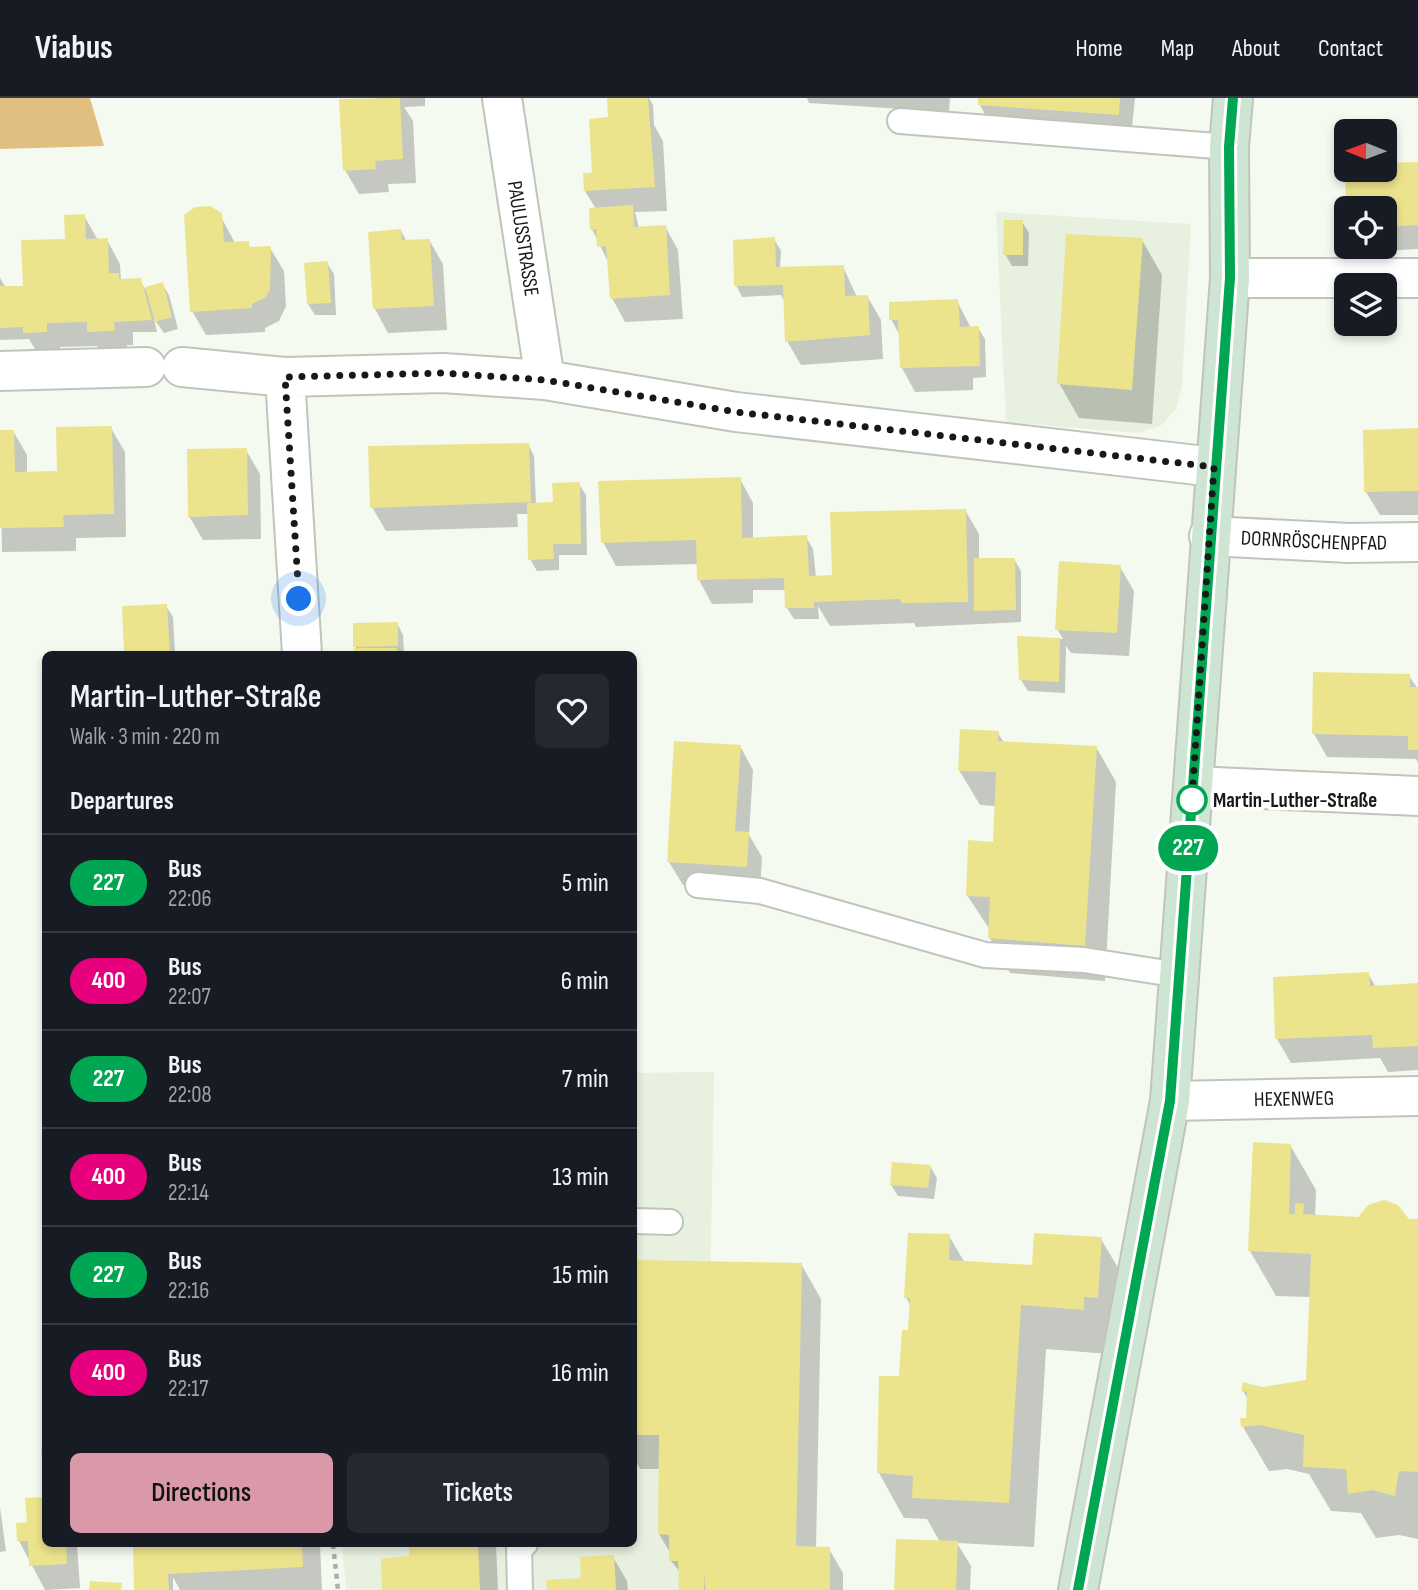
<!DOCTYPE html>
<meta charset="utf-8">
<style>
:root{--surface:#171b24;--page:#242831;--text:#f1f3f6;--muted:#9ea1a6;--line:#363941;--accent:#da99a9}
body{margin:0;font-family:"Sofia Sans Condensed",sans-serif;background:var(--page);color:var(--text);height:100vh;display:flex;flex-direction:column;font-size:26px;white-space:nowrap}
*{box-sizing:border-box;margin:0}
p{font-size:23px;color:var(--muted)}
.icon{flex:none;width:38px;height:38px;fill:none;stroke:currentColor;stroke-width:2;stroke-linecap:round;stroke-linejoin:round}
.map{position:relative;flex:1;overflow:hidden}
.side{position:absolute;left:42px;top:553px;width:595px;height:896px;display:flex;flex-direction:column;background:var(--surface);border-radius:10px;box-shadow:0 4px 10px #0003}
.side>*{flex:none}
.badge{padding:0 14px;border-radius:23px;font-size:24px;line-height:46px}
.needle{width:46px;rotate:271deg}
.tools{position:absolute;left:1334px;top:21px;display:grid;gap:14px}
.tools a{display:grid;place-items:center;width:63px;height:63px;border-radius:10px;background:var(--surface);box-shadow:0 4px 10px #0003;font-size:35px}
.you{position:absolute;width:35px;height:35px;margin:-18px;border:5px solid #fff;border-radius:50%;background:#1a73e8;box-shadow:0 0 0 10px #1a73e833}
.map>.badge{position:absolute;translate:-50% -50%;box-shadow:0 0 0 4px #fff}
h2{padding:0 28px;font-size:26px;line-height:63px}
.round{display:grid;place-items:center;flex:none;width:74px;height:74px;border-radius:10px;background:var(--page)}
.headline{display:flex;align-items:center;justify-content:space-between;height:119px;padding:0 28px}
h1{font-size:33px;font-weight:600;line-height:52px}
.cta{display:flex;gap:14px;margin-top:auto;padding:14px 28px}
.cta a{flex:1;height:80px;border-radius:10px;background:var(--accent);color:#111;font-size:28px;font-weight:600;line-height:80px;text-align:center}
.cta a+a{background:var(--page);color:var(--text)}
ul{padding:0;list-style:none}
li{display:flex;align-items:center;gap:21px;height:98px;padding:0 28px;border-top:2px solid var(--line)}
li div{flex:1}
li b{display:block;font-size:26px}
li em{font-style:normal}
li .badge{min-width:77px;font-weight:700;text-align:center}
header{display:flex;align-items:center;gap:42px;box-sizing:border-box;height:98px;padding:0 35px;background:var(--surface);border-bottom:2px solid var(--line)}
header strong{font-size:33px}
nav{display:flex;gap:38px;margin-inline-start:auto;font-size:24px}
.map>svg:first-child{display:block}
.built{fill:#e8f0df}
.green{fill:#e1bf81}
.shadow{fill:#0003}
.building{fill:#ece48d}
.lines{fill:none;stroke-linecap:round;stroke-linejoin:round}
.lane-casing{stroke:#c0c5bb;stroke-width:28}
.street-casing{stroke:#c0c5bb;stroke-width:42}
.secondary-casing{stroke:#c0c5bb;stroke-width:42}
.path{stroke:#abafa7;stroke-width:4.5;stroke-dasharray:5 5;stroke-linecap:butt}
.lane{stroke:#fff;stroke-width:24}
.street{stroke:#fff;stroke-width:38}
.secondary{stroke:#cfe5d4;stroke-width:38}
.line-casing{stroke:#fff;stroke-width:16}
.line{stroke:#00a651;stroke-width:10}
.walk{stroke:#181916;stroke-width:7;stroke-dasharray:0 12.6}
.stop-dot{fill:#fff;stroke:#00a651;stroke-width:3.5}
.labels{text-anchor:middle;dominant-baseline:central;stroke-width:7;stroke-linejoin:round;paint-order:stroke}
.street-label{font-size:21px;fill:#181916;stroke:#fff}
.stop-label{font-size:21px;font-weight:bold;fill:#181916;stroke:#fff;text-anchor:start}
</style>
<header>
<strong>Viabus</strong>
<nav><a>Home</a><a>Map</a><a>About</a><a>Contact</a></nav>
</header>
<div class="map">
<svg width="1418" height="1492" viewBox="0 0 1418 1492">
<rect width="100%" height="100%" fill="#f5faf0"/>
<!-- built -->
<path class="built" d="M996,114L1191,126L1182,287L1176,311L1162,327L1137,335L1006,324Z
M714,974L705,1492H346L342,1446H634V975Z"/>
<!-- green -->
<path class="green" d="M0,0H90L104,48L0,51Z"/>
<!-- shadow -->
<path class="shadow" d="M425,0V8L404,9L413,23L416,85L388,86L389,94L359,96L345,72L378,0Z
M608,0H649L653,7L654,27L663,43L667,113L635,114L639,130L665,128L678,152L683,221L625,224L612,200L609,166L592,131L596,111L585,93L611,21Z
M807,0H950L949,14L809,5Z
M980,0H1135L1131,40L993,31L980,7Z
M1418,65V151L1363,154L1360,149H1384V110H1348L1346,72H1384Z
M220,117L235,145H248L251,151L270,150L284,173L286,208L279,223L265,230V234L206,237L192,213Z
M84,118L98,142H107L120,166L121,183L140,182L145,191L162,186L169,197L178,231L164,235L154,221L157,234H133V247H127V256L102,257L97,248L60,249V258H39L29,241L0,242V180L6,190L24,189Z
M1022,124L1029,135L1028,168H1012L1005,156Z
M401,133L407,144L429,142L443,166L447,232L388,235L375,211L370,135Z
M774,141L781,153L780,171L843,169L857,199L867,198L881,222L883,261L801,267L787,243L785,204L781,197L742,199L736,187Z
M1142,142L1162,177L1152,326L1079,320L1059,285Z
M327,165L334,176L336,217H315L308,206Z
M957,203L971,230H978L985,241L986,279L973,280V292L915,294L902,270L900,238L891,221Z
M111,330L125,354L126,439L76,440V453L2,454L0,334L13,333L27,357V375H59Z
M1418,332V417H1380L1366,394Z
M528,346L534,358L536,407L554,406L579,386L586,397L587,457H559V472L537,473L530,461L529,416H517L518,429L386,433L372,409Z
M246,352L260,376L261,441L203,442L189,418Z
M740,381L753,405V442L806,439L813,451L816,479L834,478L965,412L979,436V462L1014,461L1021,473V524L916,529L914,525L830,528L818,508L819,521H794L787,510L786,492H753V505L712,506L699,482L698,466L616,468L603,444Z
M1120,469L1134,493L1129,558L1071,555L1066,548L1065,595L1028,593L1021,582L1019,540L1063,541L1057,531Z
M166,508L173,519L175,556H126L124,509Z
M397,525L403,537L404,556H356L354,527Z
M1409,578L1418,591V665L1416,661L1327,659L1314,636Z
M998,635L1004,645L1096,649L1116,684L1105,883L1010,875L990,840V832L967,797L995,745L996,708L980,707L959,672Z
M740,648L753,672L749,737L762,759L760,793L683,787L669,764Z
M1368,876L1376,889L1418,887V972L1388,974L1380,960L1291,965L1277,941Z
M1290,1047L1316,1092L1315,1119L1418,1123V1441L1399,1437L1376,1440L1361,1415L1331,1413L1309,1376L1287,1371L1269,1373L1243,1329L1248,1322L1249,1303L1243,1293L1308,1284L1311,1199L1276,1198L1250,1153Z
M930,1068L937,1080L934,1101L898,1098L891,1087Z
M949,1138L965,1165L1033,1169L1101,1141L1127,1185L1109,1256L1046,1251L1034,1449L957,1445L971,1468L970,1492H896L940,1444L927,1421L904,1420L879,1375L910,1234L911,1209L906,1199Z
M634,1163L801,1166L821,1201L816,1451H829L843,1475V1492H681L680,1474L671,1463V1456L659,1436L660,1371H640L634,1360Z
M0,1409L6,1453L0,1454Z
M18,1427L46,1446H77L80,1490L45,1492L19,1443Z
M134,1446H320L322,1492H180L173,1479V1492H136Z
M410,1446H496L498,1492H384L411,1459Z
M613,1459L627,1483L628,1492H548L583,1481Z"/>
<!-- building -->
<path class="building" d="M400,0L403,61L375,63L376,71L343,73L339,1Z
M607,0H648L655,89L584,93L583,75H592L589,21L608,19Z
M978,0H1120L1119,17L978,7Z
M1418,64V127L1384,129V110H1346L1345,72H1384V65Z
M633,107L634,129L666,127L670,197L610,201L606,148L597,149L596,131L590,132L589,110Z
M210,108L222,115L224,144L249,143V149L271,148L270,191L266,199L252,206V210L190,214L184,117L195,109Z
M85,116L86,141L108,140L109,175H119V181L141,180L152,222L114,224L115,233L87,234V224L47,225V234L23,235V229L0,230V188H23L21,142L65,141L64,117Z
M1004,122H1023V157H1003Z
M401,131L402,142L430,141L434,208L373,211L368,134Z
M1066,136L1143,140L1132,292L1057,286Z
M775,139L776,169L844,167L845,198L868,197L870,237L785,244L783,187L734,188L733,142Z
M328,163L331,205L307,206L304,165Z
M163,184L172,219L155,224L145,189Z
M958,201L960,229L979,228L980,268L900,270L898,222H889V204Z
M112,328L114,416L63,417L64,429L0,430V332H14L15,374L57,373L56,329Z
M1418,330V393L1364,394L1363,332Z
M529,345L531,404L370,410L368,348Z
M247,350L248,417L188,419L187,351Z
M741,379L742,440L807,437L809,478L832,477L830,414L966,411L968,504L901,505V501L814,504V510H785L784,480L697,482L696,442L601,445L598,383Z
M580,384L581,446H553L554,461L528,462L527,405L553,404L552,385Z
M974,460H1015L1016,512L974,513Z
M1059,463L1121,467L1117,535L1055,532Z
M167,506L170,556H124L122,508Z
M398,524V548L353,549V525Z
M1017,538L1060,540L1059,584L1019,582Z
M354,550H397V556H355Z
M1313,574L1410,576V589H1418V652H1408V638L1312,636Z
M960,631L999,633L998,643L1097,648L1085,848L988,840L990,799L966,798L968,742L993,744L996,674L958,673Z
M674,643L741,647L735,733L749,734L747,769L667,764Z
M1369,874L1370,888L1418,885V948L1373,950L1372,937L1275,941L1273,879Z
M1253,1044L1291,1046L1289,1116H1295V1105L1304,1106L1303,1116L1358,1119L1368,1107L1384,1102L1398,1107L1409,1121H1418V1374L1399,1373L1395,1398L1372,1392L1348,1396L1346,1371L1303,1369L1304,1337L1260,1327L1241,1329L1240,1320H1246L1247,1294L1241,1293L1243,1284L1262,1289L1306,1282L1311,1156L1248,1153Z
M892,1064L931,1067L928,1090L890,1087Z
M908,1135L950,1136L949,1162L1032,1167L1034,1135L1102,1139L1098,1200L1084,1199V1212L1021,1207L1009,1405L912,1400L913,1378L877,1375L879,1278H899L902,1232H908L910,1200H904Z
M634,1162L802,1165L796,1448L830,1449V1492H705L704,1473V1492H679L678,1463H669V1437L658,1436L659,1337H634Z
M41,1349H46V1383H43Z
M46,1399V1446H66L67,1466L29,1468L28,1443H17L16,1425L27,1424L25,1400Z
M896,1441L958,1443L956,1492H894Z
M133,1446H302L303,1469L168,1476L169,1492H134Z
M409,1446H478L480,1492H382L381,1461L409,1458Z
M614,1457L616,1492H547L546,1482L581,1480L580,1459Z
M90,1483L122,1485L121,1492H89Z"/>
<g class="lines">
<defs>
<path id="lane" d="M900,23L1229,49
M698,787L760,793L985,857L1084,862L1179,877
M634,1123L670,1124
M520,1492L519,1450L525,1446"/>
<g id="street">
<path id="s1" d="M502,0L545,282"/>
<path d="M1230,180H1418"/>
<path d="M182,269L285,279"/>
<path d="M0,273L146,269"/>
<path id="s2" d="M1209,438L1349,445L1418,444"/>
<path d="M302,556L285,279L443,275L545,282L736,314L1214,369"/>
<path d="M1193,688L1418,698"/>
<path id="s3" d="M1170,1003L1418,998"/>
</g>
<path id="secondary" d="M1078,1492L1170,1003L1230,180L1229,49L1233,0"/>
</defs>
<!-- lane casing -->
<use href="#lane" class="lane-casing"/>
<!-- street casing -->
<use href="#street" class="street-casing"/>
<!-- secondary casing -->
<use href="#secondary" class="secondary-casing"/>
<!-- path -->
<path class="path" d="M333,1446L338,1492"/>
<!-- lane -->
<use href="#lane" class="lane"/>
<!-- street -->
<use href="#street" class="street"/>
<!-- secondary -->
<use href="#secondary" class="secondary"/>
</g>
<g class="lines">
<defs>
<path id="line" d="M1078,1492L1170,1003L1230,180L1229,49L1233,0"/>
</defs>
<!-- line casing -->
<use href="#line" class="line-casing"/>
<!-- line -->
<use href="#line" class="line"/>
<!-- walk -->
<path class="walk" d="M299,501L285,279L443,275L545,282L736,314L1214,369L1191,715L1192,702"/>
</g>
<!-- markers -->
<circle class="stop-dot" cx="1192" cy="702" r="14"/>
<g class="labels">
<!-- street labels -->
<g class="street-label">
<text stroke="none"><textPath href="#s1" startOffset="142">PAULUSSTRASSE</textPath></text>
<text stroke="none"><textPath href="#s2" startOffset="105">DORNRÖSCHENPFAD</textPath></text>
<text stroke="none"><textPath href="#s3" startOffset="124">HEXENWEG</textPath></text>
</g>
<!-- stop labels -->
<g class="stop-label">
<text x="1213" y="702">Martin-Luther-Straße</text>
</g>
</g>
</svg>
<div class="tools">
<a><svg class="needle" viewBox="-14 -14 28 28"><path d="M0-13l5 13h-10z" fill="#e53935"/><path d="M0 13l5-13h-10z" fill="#9ea1a6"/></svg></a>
<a><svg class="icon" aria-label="locate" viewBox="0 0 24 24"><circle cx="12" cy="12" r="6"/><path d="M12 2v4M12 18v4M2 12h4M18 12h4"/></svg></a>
<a><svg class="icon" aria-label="layers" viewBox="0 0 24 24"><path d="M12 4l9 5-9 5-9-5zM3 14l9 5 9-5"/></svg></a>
</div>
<div class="you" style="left:299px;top:501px"></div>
<b class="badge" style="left:1188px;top:750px;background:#00a651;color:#fff">227</b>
<section class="side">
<div class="headline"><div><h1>Martin-Luther-Straße</h1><p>Walk · 3 min · 220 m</p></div><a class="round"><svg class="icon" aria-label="heart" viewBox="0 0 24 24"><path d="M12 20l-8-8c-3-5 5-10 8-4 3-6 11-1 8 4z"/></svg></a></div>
<h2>Departures</h2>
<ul>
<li><span class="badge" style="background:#00a651;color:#fff">227</span><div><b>Bus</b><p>22:06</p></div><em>5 min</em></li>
<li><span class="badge" style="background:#e6007e;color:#fff">400</span><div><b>Bus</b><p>22:07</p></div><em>6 min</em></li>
<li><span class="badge" style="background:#00a651;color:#fff">227</span><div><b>Bus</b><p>22:08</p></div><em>7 min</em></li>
<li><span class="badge" style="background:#e6007e;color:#fff">400</span><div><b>Bus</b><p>22:14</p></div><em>13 min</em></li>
<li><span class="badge" style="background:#00a651;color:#fff">227</span><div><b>Bus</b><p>22:16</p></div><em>15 min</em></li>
<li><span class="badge" style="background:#e6007e;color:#fff">400</span><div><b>Bus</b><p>22:17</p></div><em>16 min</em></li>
</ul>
<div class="cta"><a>Directions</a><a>Tickets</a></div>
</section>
</div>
